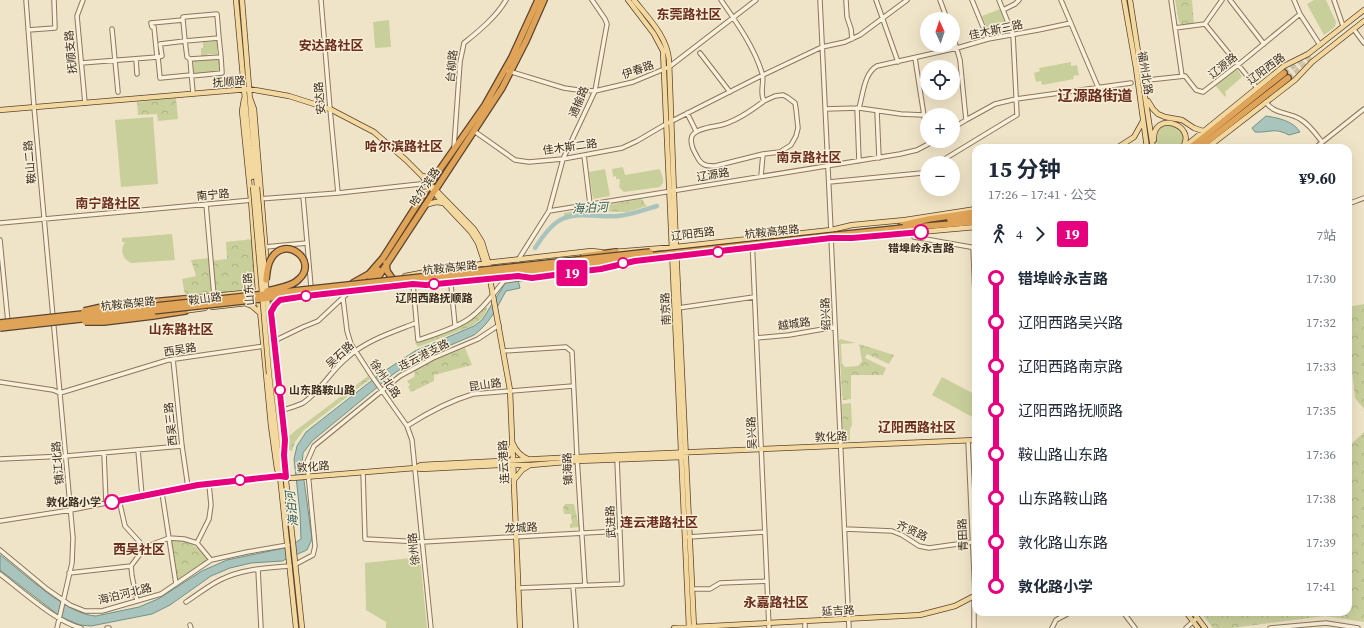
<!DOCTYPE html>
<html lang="zh">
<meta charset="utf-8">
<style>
:root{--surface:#fff;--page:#f6f6f7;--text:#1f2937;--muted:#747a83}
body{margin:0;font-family:"Source Serif 4","Noto Sans SC",serif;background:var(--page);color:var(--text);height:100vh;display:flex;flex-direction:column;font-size:15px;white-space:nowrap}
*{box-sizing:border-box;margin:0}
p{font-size:13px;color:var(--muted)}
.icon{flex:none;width:22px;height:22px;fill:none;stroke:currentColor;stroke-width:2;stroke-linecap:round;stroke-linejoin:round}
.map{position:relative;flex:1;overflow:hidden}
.panel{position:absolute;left:972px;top:144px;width:380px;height:472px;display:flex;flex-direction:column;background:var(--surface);border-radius:12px;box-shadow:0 4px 16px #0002}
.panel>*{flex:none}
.badge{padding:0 8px;border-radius:3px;font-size:14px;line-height:26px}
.needle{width:26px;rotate:357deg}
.buttons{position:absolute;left:920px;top:12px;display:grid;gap:8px}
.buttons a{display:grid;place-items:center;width:40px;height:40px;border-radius:50%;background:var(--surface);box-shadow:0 4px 16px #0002;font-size:20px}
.map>.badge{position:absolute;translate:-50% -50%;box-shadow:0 0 0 2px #fff}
.legs{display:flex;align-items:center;gap:6px;height:44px;padding:0 16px;font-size:13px}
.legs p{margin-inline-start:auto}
.overview{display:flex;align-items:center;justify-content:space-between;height:68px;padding:0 16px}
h1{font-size:22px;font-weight:700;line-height:30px}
ul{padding:0 16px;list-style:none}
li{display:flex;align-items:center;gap:14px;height:44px;font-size:15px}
li i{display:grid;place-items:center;width:6px;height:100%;margin:0 5px;background:currentColor}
li i::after{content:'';width:10px;height:10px;margin:-5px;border:3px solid;border-radius:50%;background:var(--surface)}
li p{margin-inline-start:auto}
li:first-child i{background:linear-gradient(#0000 50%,currentColor 0)}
li:last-child i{background:linear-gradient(currentColor 50%,#0000 0)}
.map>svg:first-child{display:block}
.grass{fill:#c9cf9b}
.forest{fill:url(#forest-crowns)}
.water{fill:#a9c4bc;stroke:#6f938a}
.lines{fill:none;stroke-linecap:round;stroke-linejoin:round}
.river{stroke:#a9c4bc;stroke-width:4.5}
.highway-tunnel{stroke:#ccc0a6;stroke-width:5.5;stroke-dasharray:5.5 3;stroke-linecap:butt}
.minor-casing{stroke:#8d765c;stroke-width:5.5}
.major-casing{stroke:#5b4430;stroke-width:6}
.highway-casing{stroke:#5b4430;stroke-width:8}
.minor{stroke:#faf1dc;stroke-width:3.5}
.major{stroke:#f3d9a0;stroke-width:4.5}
.highway{stroke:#e0a458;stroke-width:5.5}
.major-bridge-casing{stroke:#5b4430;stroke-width:6;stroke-linecap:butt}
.highway-bridge-casing{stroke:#5b4430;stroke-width:8;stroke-linecap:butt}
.major-bridge{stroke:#f3d9a0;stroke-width:4.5}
.highway-bridge{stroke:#e0a458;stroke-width:5.5}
.line-1-casing{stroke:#fff;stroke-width:9}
.line-1{stroke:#e6007e;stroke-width:6}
.stop-1-dot{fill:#fff;stroke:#e6007e;stroke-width:2}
.labels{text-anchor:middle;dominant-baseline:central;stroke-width:3;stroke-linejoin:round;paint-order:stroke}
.street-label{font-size:11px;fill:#3d2e20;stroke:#f7eed8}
.stop-label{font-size:11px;font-weight:bold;fill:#3d2e20;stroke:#f7eed8}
.water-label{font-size:12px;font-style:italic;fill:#2f5d5a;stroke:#f7eed8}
.quarter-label{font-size:13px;font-weight:bold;fill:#6b2e1e;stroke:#f7eed8}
.district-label{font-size:15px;font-weight:bold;fill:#6b2e1e;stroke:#f7eed8}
</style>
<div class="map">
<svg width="1364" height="628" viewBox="0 0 1364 628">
<defs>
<pattern id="forest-crowns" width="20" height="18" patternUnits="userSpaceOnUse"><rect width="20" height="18" fill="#c9cf9b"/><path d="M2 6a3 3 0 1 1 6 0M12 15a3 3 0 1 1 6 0" fill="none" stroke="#aeb285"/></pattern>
</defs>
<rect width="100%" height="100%" fill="#f0e4c8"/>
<!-- grass -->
<path class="grass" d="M1314,0H1326L1336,22L1335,27L1324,35L1307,4Z
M1000,9L1007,28L990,35L982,16Z
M389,20L391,47L375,48L373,22Z
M217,41V54H207V57H201V48H203V42Z
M219,58L220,72L194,74L193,60Z
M1071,62V66L1077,65L1079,75L1073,76L1074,79L1042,85L1041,81L1036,82L1034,73L1040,71L1039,68Z
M1233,70H1238L1242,77L1225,92L1226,95L1225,97L1215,85Z
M153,117L158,184L121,187L115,120Z
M1172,124C1182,128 1188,140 1179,148H1157C1156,134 1156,127 1172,124Z
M623,167L625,175L660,169C661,174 664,177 663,183L660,187L624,192L619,187L620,179H616V176L613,177L612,169Z
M605,169L610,196L593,199L589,172Z
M172,234L175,260L131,263C122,259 120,250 125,242H122V238Z
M942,377L976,395V419L932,395Z
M420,557L427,628H386V622L366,610L365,563Z"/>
<!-- forest -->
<path class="forest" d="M1175,0H1192L1194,24L1183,26L1179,22Z
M176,98L178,119L158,121L157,114L138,115L137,102Z
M640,199L643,200L644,203L647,206L627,212L586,211L564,216V213Z
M253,239L256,281L255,285L250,291L185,295L182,279L196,276L191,260L209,258V261L227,259L226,242Z
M1364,300V409L1355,398L1352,371H1348V307L1364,304Z
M486,305L487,309L482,318L472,326L418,347L415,343L464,323Z
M840,339L856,343L841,344L842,364L845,367L858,366L862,361L859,344L894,355L889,364L867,354L865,358L886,368L883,375H851V399L843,400L842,395L839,341Z
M465,348L472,365L434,375V381L411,392L408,387L410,385L407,381L414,377L415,371L413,370L435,358Z
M368,376L370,379L304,430L295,442L292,451L289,450L288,437L295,431Z
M851,403L852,425L850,429V440L845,441L843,437L842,404Z
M1364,432V622L1325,616L1232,628H1213L1200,612H1348V447Z
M565,504H574L579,527L570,528V524L572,523L571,514H564L563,508Z
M171,540C193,542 194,544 209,560L178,581Z"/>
<!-- water -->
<path class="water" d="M1266,116C1279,118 1293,121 1300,132L1289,135C1274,127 1270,133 1255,132L1252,128Z
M518,280L520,288L506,291C496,309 491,322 474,335L411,362L392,375L312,441L303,453L302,466L312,539L307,550L282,561L251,563L230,568L211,576L170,605L152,614L91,626L80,625L61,617L0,570V555C24,573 67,615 96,616L139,607L158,599L202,571L227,560L289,547L301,539L300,513L294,459L297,446L306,432L380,374L415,351L474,326L482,320L506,282Z"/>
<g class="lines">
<!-- river -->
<path class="river" d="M535,248C541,239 548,228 557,222C574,210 598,218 618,216C631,215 644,210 657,206"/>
<!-- highway-tunnel -->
<path class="highway-tunnel" d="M1284,73L1310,54
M1288,78L1313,59"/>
<defs>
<path id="minor" d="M26,0L34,107L73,538L72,563L57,628
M83,0L77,16L85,103
M321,0L330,109L338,193
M721,0C737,23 754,47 762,73C765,82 759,92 764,101L775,96L783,95L787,97L795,103L796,109L798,128L796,136L791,145L780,152L763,154L715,166C708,166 703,166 699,160C695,153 689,144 692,136C696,128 713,127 721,125C737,121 751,111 764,101
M820,0L831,231
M846,0L847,17L851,29L852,39
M876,0L898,62
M940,0L947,19
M972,0L988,39
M1061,0L1098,87
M1171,0L1182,76
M1230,0L1264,44
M1294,0L1300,14L1320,45
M1334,0L1343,26
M1003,10L1015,4L1019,0
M183,20L185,41L160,44L162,56L158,57L160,78L191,75
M1205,24L1257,88
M1175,28L1205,24L1222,0
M112,29L118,92
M28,30L55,28L54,0
M1355,31L1364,43
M953,36L960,60L966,120
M700,53L730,92
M157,57L154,27H152L151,23L183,20V17L217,14L219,38
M915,58L927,135
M136,59L137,74
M190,59L221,57L219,38L185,41L187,57L190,59L193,93
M81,63L158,57
M505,70L564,88L578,90L595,91L633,82L669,67L756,0
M191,76L222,73L221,57
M1148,80L1185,76L1196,90L1203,92L1238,65L1300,14
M1266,102C1273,114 1289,112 1300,119C1309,124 1316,134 1322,142
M857,108L859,161
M859,108C863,95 864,73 877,66L957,48L988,39L1038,30L1071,23
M825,109L859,108L901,114L923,115
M877,111L879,158
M687,113L696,131
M953,128L966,120L995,104L1016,99L1131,83
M474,131L515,160L529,162L563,159L622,148L637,141L666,124L763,75L822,47L845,42L860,35L907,0
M454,147L460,62L464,43C479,31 496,17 506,0
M1315,148L1364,109
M584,155L590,204
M938,163L1017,115L1013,35L999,0
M761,176L763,154
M829,182L922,173L927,169
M303,196L311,287
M259,199L338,193L420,184L427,182
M206,204L214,296
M1348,204L1364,198
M549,211L563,159L595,91L607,24L605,19L592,0
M0,223L253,200
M913,233L914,237L976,248
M831,237L849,628
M752,238L769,628
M0,240L8,322
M265,247L307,243
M973,247L976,321
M518,260L549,211L900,154L917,150L934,141
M413,284L418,340C433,335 457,328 470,318C484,308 493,294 504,281L525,278
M451,285L455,325
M343,298L347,331L351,344L371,375L407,426L412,440L431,628
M678,308L754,297
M756,338L789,335L835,327
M272,342L303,327L318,321L350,291
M503,351L566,347L572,352L577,457L585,585
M173,359L182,446L188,487
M0,382L53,390L60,393L168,360L265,346
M283,410C289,408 297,406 303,403C321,391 331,370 348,357C367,340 393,332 416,323
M407,426C427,413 450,401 473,394L573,386
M968,441L975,595L974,602V628
M138,450L142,496
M104,453L106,503
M0,459L66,456L182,446
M363,472L365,539L422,542L620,531
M162,493L176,584
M119,500L125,526L146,549
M0,521L71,510L198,485L280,476
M845,529L892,531L902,535L919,546L929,548L972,542
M688,537L765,532
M197,543L209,519L211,505L209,484
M0,550L47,589L70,605L85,611H102L161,594L211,560L247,552L288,545
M296,564L313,555L315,546L307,462L314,446L400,376L433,358L478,339L499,325
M258,569L261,628
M69,573L131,566
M0,574C21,590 56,622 81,628
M573,586L576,628
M518,588L622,584L617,459
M692,589H710L720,583L767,581
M137,601L132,576L131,566L140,554L153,544L169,538L184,539L197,543L211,560
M186,602C197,595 208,586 220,580C241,569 266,568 290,566
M1123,612L1135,628
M805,622V628
M190,625L191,628
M107,628H109
M1052,628L1056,620L1071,612
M1186,628L1197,618
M1270,628L1326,623L1358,628"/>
<path id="major" d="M236,0L252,177
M242,0L257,187
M628,0L654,34L663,51L689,628
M634,0C648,18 667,36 669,60L676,247L694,628
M1124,0L1136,68L1147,148
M1130,0L1153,148
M250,98L254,109L267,267
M244,99L242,111L251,200L258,292
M1148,101L1153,109L1158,114L1165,117L1182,120L1194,128L1203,131
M0,110L249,89L289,96L330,109L374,132L406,160L422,176L438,197L471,232L478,243L490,279L510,390L520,628
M1154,140C1152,110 1197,124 1183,147
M1117,148L1134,137L1143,121
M1125,148H1132
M1183,148L1284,66L1308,54L1364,10
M1207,148L1295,80L1312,62L1364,21
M422,176L429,177L436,175
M433,187L474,229L482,242L489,265
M425,205L436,202L444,203
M828,239L852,238L976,227
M613,252L676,247L831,230L852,225L905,220L976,209
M405,276L426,272L469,267L485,263L591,251L601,252
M411,284L427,285L518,276L532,278L584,271L601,269L615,265L635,261L803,242
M182,299L264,291
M259,300L271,426L277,469L280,476
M269,300L285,440L284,455
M247,304L252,306L260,313
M212,307L281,299
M183,311L205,308
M269,374L280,468V476L296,628
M274,374L293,543L302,628
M513,444C516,451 520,456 528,459
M502,460C507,458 510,452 511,447
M501,465L509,469L512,476
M415,468L421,465L577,457L976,440
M280,476L292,478L415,468L422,469L499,465H531L577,461L682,457L684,455
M514,480L522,470L530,465
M1186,612L1198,628
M1193,612L1205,628
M674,628L920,615L955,606L976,595"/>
<path id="highway" d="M1190,148L1284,73
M1199,148L1288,78
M950,220L976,217
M902,225L929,219L976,212
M903,228L976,222
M584,256L616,252
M386,263L387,271L392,278
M603,265H615
M353,283L369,274L383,258L436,175L485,105L512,57L538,0
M373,285L502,88L526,41L544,0
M369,286V281L378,270
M151,302L184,299
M153,316L185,311"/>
</defs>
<!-- minor casing -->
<use href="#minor" class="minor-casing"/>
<!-- major casing -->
<use href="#major" class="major-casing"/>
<!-- highway casing -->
<use href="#highway" class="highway-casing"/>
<!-- minor -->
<use href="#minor" class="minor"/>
<!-- major -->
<use href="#major" class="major"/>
<!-- highway -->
<use href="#highway" class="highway"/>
<defs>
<path id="major-bridge" d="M253,187L269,374
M257,187L274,374"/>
<path id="highway-bridge" d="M529,273L603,265
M266,280C267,273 267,265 271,259C285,234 319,261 299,279C292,287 277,288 267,291
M84,311L102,307L151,302
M85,322H104L153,316
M0,323L650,252
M0,328L828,236L903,228"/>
</defs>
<!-- major-bridge casing -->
<use href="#major-bridge" class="major-bridge-casing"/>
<!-- highway-bridge casing -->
<use href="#highway-bridge" class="highway-bridge-casing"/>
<!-- major-bridge -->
<use href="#major-bridge" class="major-bridge"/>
<!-- highway-bridge -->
<use href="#highway-bridge" class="highway-bridge"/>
</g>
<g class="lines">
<defs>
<path id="line-1" d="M112,502L198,485L280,476L286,477L284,455L285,440L271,312L275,305L280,300L306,296L413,284L426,285L518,276L532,278L584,271L601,269L635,261L831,238H852L921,232"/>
</defs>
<!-- line-1 casing -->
<use href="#line-1" class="line-1-casing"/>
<!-- line-1 -->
<use href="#line-1" class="line-1"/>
</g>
<!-- markers -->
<g class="stop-1-dot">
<circle cx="921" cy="232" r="7"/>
<circle cx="718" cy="252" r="5"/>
<circle cx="623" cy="263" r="5"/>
<circle cx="434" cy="284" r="5"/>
<circle cx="306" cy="296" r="5"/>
<circle cx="280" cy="390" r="5"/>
<circle cx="240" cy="480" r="5"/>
<circle cx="112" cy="502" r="7"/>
</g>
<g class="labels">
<!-- street labels -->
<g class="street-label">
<text transform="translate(996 30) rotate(-12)">佳木斯三路</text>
<text transform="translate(71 52) rotate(-95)">抚顺支路</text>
<text transform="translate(452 66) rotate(-84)">台柳路</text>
<text transform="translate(1223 66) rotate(-38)">辽源路</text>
<text transform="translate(1266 69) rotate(-36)">辽阳西路</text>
<text transform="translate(638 70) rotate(-19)">伊春路</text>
<text transform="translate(1145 73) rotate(81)">福州北路</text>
<text transform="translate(229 82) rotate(-4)">抚顺路</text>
<text transform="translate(320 98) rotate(-95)">安达路</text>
<text transform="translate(579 102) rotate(-67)">通榆路</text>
<text transform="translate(570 147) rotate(-8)">佳木斯二路</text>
<text transform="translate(30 162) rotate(-95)">鞍山二路</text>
<text transform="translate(713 175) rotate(-9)">辽源路</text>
<text transform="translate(425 187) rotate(-56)">哈尔滨路</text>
<text transform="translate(213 195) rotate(-5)">南宁路</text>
<text transform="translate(772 232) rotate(-6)">杭鞍高架路</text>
<text transform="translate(693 234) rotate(-7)">辽阳西路</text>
<text transform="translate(450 268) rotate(-6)">杭鞍高架路</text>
<text transform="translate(249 289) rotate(-95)">山东路</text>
<text transform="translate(205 299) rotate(-7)">鞍山路</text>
<text transform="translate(128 304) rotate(-6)">杭鞍高架路</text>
<text transform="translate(666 309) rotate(-93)">南京路</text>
<text transform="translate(826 314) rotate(-93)">绍兴路</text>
<text transform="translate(794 324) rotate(-8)">越城路</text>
<text transform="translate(180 350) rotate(-9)">西吴路</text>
<text transform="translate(340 355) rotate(-43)">吴石路</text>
<text transform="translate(424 355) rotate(-27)">连云港支路</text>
<text transform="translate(385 379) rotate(55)">徐州北路</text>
<text transform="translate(485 385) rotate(-8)">昆山路</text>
<text transform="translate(171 424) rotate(-96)">西吴三路</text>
<text transform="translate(752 433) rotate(-93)">吴兴路</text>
<text transform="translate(831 437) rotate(-2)">敦化路</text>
<text transform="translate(504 462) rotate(-93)">连云港路</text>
<text transform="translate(58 463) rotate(-95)">镇江北路</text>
<text transform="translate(313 467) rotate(-4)">敦化路</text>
<text transform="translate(568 469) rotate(-93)">镇海路</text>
<text transform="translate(611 522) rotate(-93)">武进路</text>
<text transform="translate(521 528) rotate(-3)">龙城路</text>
<text transform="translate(912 531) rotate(24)">齐贤路</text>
<text transform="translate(963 535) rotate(-93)">青田路</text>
<text transform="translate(414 549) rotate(-96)">徐州路</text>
<text transform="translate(125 594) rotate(-14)">海泊河北路</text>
<text transform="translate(838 611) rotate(-3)">延吉路</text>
</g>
<!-- stop labels -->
<g class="stop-label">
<text x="921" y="248">错埠岭永吉路</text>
<text x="434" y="298">辽阳西路抚顺路</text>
<text x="289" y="390" text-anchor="start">山东路鞍山路</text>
<text x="101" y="502" text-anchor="end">敦化路小学</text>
</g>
<!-- water labels -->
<g class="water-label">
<text transform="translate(590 208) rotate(-3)">海泊河</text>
<text transform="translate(292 509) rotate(-96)">海泊河</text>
</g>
<!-- quarter labels -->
<g class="quarter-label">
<text x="689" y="14">东莞路社区</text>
<text x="331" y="45">安达路社区</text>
<text x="404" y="146">哈尔滨路社区</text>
<text x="809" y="157">南京路社区</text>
<text x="108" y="203">南宁路社区</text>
<text x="181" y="329">山东路社区</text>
<text x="917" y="427">辽阳西路社区</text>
<text x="659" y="522">连云港路社区</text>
<text x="139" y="549">西吴社区</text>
<text x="776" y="602">永嘉路社区</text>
</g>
<!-- district labels -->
<g class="district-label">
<text x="1095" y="95">辽源路街道</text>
</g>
</g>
</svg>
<div class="buttons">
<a><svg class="needle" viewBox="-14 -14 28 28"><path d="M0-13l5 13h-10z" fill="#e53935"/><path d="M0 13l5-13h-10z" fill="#747a83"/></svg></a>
<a><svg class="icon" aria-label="locate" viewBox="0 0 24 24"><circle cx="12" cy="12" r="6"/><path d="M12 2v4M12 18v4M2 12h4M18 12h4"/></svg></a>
<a>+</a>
<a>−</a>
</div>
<b class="badge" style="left:572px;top:273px;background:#e6007e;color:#fff">19</b>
<section class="panel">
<div class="overview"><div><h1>15 分钟</h1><p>17:26 – 17:41 · 公交</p></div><b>¥9.60</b></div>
<div class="legs"><svg class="icon" aria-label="walk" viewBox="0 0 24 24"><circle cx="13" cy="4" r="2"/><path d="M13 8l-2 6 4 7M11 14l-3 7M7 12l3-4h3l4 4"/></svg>4<svg class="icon" aria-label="forward" viewBox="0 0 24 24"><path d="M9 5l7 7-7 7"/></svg><b class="badge" style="background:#e6007e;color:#fff">19</b><p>7站</p></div>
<ul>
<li><i style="color:#e6007e"></i><b>错埠岭永吉路</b><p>17:30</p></li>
<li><i style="color:#e6007e"></i><span>辽阳西路吴兴路</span><p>17:32</p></li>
<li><i style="color:#e6007e"></i><span>辽阳西路南京路</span><p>17:33</p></li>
<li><i style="color:#e6007e"></i><span>辽阳西路抚顺路</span><p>17:35</p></li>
<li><i style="color:#e6007e"></i><span>鞍山路山东路</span><p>17:36</p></li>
<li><i style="color:#e6007e"></i><span>山东路鞍山路</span><p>17:38</p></li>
<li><i style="color:#e6007e"></i><span>敦化路山东路</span><p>17:39</p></li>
<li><i style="color:#e6007e"></i><b>敦化路小学</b><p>17:41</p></li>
</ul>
</section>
</div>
